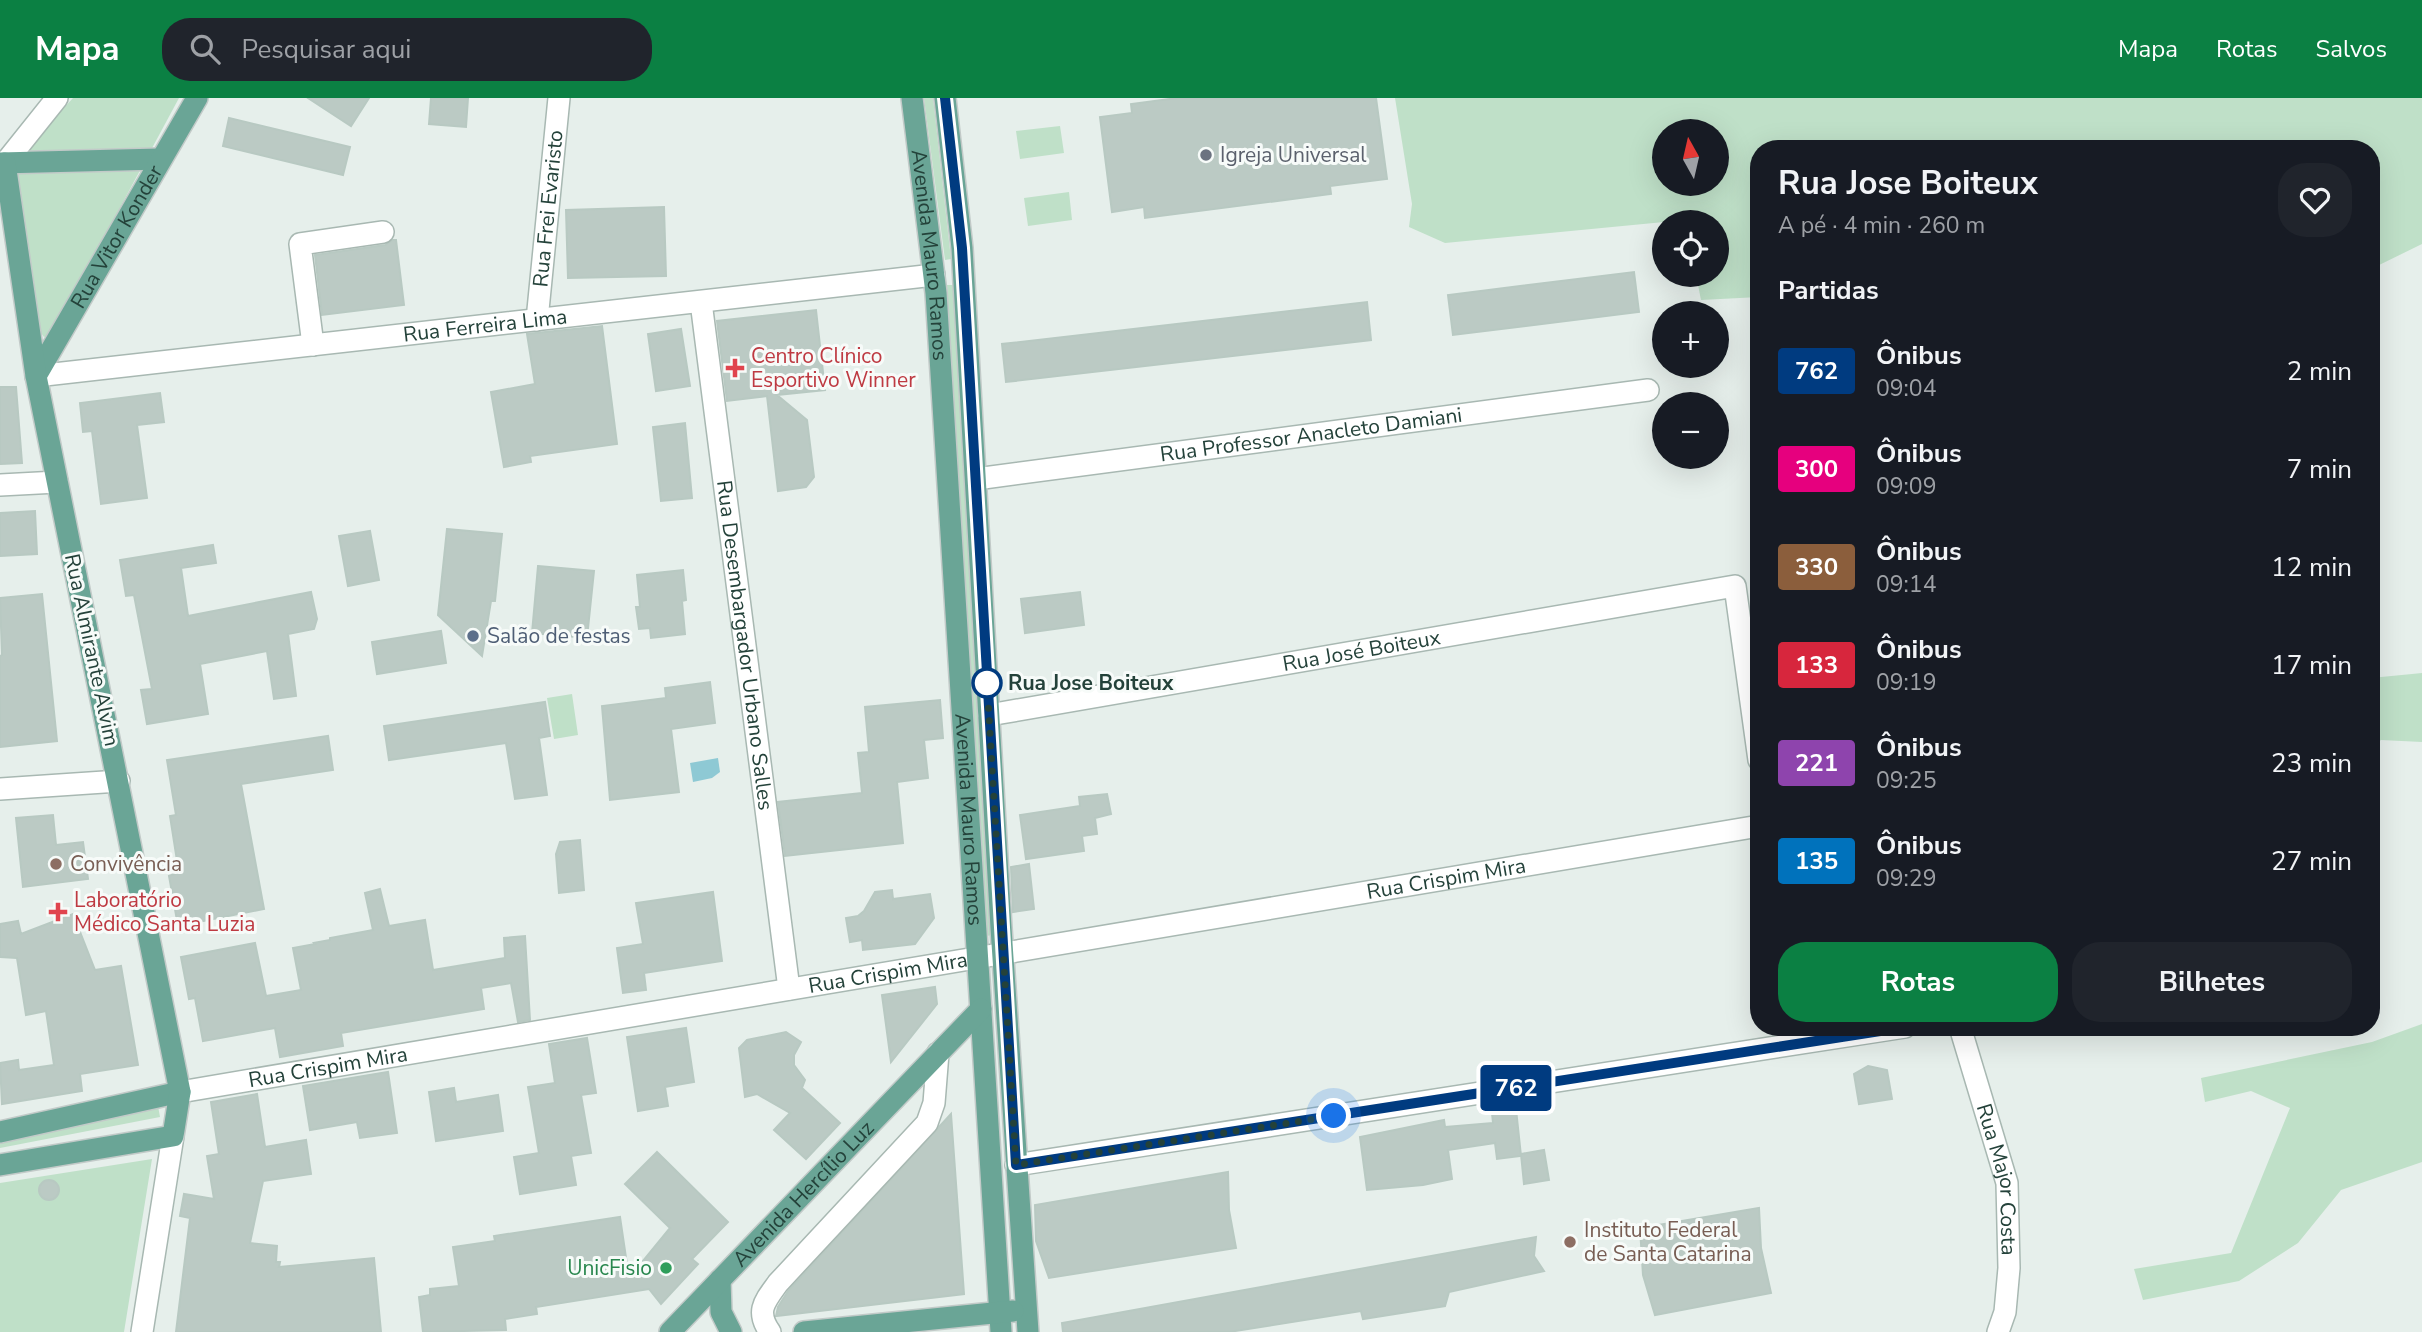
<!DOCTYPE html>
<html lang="pt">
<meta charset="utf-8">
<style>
:root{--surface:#171b24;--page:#20242c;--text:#f1f3f6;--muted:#9ea1a6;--accent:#0b8043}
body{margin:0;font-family:"Nunito Sans",sans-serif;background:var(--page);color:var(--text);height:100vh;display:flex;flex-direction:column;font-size:26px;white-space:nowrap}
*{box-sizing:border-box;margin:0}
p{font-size:23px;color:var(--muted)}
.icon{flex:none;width:38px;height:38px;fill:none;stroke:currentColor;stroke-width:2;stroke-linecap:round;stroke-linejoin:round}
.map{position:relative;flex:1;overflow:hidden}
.side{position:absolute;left:1750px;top:42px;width:630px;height:896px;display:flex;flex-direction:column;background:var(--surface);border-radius:28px;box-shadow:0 7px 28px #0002}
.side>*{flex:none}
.badge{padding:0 14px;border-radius:5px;font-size:24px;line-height:46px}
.needle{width:46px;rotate:352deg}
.controls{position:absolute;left:1652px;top:21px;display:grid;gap:14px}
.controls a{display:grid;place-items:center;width:77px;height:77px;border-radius:50%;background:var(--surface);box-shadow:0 7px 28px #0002;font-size:35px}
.you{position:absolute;width:35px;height:35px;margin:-18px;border:5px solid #fff;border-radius:50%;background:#1a73e8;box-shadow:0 0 0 10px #1a73e833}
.map>.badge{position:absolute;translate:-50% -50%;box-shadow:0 0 0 4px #fff}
h2{padding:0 28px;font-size:26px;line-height:63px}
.round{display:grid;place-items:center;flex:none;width:74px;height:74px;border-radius:28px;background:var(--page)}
.overview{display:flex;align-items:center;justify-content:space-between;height:119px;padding:0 28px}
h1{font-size:33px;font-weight:700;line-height:52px}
.primary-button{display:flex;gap:14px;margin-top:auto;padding:14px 28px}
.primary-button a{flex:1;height:80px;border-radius:28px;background:var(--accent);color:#fff;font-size:28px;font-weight:700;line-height:80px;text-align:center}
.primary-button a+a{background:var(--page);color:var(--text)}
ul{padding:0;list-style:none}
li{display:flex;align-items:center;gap:21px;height:98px;padding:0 28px}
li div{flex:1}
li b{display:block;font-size:26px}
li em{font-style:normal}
li .badge{min-width:77px;font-weight:700;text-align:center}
header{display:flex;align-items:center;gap:42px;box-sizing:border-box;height:98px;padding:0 35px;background:var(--accent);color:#fff}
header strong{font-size:33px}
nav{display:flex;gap:38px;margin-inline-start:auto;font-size:24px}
.search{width:490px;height:63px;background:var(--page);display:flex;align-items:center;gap:18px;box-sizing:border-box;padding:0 24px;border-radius:28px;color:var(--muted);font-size:26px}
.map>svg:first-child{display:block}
.green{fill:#bfe0c8;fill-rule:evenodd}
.water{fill:#8ec9d4}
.building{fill:#bbcac4;stroke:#b8c9c2;stroke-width:2}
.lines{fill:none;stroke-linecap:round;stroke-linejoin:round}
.minor-casing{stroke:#a8b8b2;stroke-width:24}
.major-casing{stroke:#c2cac8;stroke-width:24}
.minor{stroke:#fff;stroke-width:21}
.major{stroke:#6aa596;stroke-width:21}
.line-casing{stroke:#fff;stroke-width:16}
.line{stroke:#003b80;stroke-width:10}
.walk{stroke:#24423a;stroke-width:7;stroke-dasharray:0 12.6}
.worship-dot{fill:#6b7280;stroke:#f7fbf9;stroke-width:2.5}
.health-dot{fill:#e0444e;stroke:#f7fbf9;stroke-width:2.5}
.service-dot{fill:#5c6f8a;stroke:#f7fbf9;stroke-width:2.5}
.stop-dot{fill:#fff;stroke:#003b80;stroke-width:3.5}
.education-dot{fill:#8d6e63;stroke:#f7fbf9;stroke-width:2.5}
.leisure-dot{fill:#2e9e5b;stroke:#f7fbf9;stroke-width:2.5}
.labels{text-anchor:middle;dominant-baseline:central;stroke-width:6;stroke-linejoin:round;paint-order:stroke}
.worship-label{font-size:21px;fill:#5b616d;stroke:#f7fbf9;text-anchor:start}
.street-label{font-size:21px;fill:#24423a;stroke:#f7fbf9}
.health-label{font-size:21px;fill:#be3a42;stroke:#f7fbf9;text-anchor:start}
.service-label{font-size:21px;fill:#4e5e75;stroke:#f7fbf9;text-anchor:start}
.stop-label{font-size:21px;font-weight:bold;fill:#24423a;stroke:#f7fbf9;text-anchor:start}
.education-label{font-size:21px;fill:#785e54;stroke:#f7fbf9;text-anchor:start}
.leisure-label{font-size:21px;fill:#27864d;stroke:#f7fbf9;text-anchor:end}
</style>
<header>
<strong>Mapa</strong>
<div class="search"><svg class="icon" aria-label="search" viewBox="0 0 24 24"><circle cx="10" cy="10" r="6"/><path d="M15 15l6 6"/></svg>Pesquisar aqui</div>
<nav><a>Mapa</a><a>Rotas</a><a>Salvos</a></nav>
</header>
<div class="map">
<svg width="2422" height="1234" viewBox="0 0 2422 1234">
<rect width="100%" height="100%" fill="#e6efeb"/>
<!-- green -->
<path class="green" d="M73,0H179L53,234L44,239L38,231L12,66Z
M924,0H933L951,161L945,162Z
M1395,0H2422V146L2371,171V51H1759V199L1701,202L1696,177H1717V124H1664L1445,145L1409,129L1412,106ZM1664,33H1717V86H1664Z
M1060,28L1064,55L1020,61L1016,33Z
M1069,94L1072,122L1028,128L1024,100Z
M947,187H954L993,837L986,838L961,455Z
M2422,575V644L2381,642L2371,649V580Z
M572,596L578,637L554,641L547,600Z
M2422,926V1064L2341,1092L2298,1145L2239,1183L2143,1202L2134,1171L2231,1155L2290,1010L2251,993L2205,1004L2201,980L2372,944Z
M158,1008L160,1019L0,1050V1045L6,1043Z
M152,1061L124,1234H0V1085Z"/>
<!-- water -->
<path class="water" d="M718,660L720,674L712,680L693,684L690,665Z"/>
<!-- building -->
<path class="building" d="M308,0H369L351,28Z
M431,0H468L466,29L429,26Z
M1177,0H1376L1387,81L1330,88L1331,96L1145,120L1144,109L1112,114L1100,19L1132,15L1131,6Z
M229,20L350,49L343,77L223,48Z
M664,109L666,178L568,180L566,112Z
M393,142H396L404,207L322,217L315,157L385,147Z
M1634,174L1639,214L1453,237L1448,197Z
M1367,204L1371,242L1006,284L1002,246Z
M816,212L825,292L777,297L807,322L814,379L806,389L778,393L767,298L727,303L717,223Z
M602,228L617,346L530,358L531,364L504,369L491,294L535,286L527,236Z
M681,231L690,288L656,293L648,236Z
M0,289H16L22,365L0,366Z
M160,295L164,324L137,327L147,400L101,406L92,333L83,334L80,305Z
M685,325L692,400L661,403L653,329Z
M35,413L37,456L0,458V415Z
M447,431L502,436L495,503H491L482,558L438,517Z
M370,433L379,482L348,488L339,438Z
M213,447L216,465L181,470L188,518L311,494L317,521L314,531L288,536L296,598L274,601L267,553L200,566L208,616L147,626L141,592L152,591L134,497L126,498L120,462Z
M538,468L594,473L587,540L532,535Z
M683,472L686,502L682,503L685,536L651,540L650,530L639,531L636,509H640L637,477Z
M1080,494L1084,527L1025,535L1021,501Z
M42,496L57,643L0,649V558L2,557L0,500Z
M441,533L446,565L377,576L372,544Z
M710,584L715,625L671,631L679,694L610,702L602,608L666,600L665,590Z
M940,602L943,640L924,642L928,680L897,684L903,745L785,758L778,704L862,695L858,655L869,654L865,609Z
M545,604L550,638L539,640L547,697L515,701L506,645L389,662L384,628Z
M328,638L333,672L241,686L264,811L178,828L169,778L183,773L182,769H178L170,718L176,717L167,662Z
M1107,696L1111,716L1095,720L1097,736L1082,738L1084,753L1026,761L1020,717L1080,708L1079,699Z
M53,717L56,747L83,744L88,781L23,789L16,720Z
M580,742L584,792L559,795L556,756L560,744Z
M1029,766L1034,811L1013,814L1011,769Z
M380,791L389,828L425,822L433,872L505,860L504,840L525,838L530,922L518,924L511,885L481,890L484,911L341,935L343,948L280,959L275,930L203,943L195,900L189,901L181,859L255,845L266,898L301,892L293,850L315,846L314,845L330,842V840L373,832L365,795Z
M892,792L893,801L930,796L934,820L915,846L863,852L862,842L850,844L846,820L858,818L864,813L875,794Z
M713,794L722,863L644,875L646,892L623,895L617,850L643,846L636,805Z
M73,816L95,872L121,868L138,967L80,976L82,993L2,1006L0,965L18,962L19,972L54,967L46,913L26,917L17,860L0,859V826L18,823L21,836Z
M935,889L937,906L891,964L882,897Z
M686,930L694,984L665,989L668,1008L638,1013L627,939Z
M786,934L801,944L794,957V967L805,982L802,990L840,1025L806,1061L774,1032L790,1015L757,996L745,999L739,950L747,942Z
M587,940L596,995L581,997L591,1055L571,1058L576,1087L520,1096L514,1059L539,1055L528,989L555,985L549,946Z
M1868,968L1887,972L1892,1001L1859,1006L1854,976Z
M388,974L397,1035L360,1040L357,1024L310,1032L303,988Z
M454,990L456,1004L498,997L503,1033L436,1043L429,994Z
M257,996L265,1049L306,1042L311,1076L263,1083L250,1145L277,1148L276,1164H280L279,1169L374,1160L381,1234H176L190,1120L180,1118L184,1096L214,1101L207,1058L219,1056L211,1004Z
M1516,1011L1521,1058L1497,1061L1495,1045L1448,1052L1452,1081L1423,1087L1367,1092L1360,1039L1444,1022L1445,1029L1493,1025L1492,1015Z
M951,1016L964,1196L776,1218L778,1209L788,1193Z
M1544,1052L1549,1082L1524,1086L1521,1056Z
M657,1054L728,1124L692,1161L698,1166L661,1206L649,1191L536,1209L537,1216L505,1221L506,1232L423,1234L419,1199L430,1197V1191L459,1188L453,1149L495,1143L494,1138L620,1119L629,1180L670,1130L625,1086Z
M1228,1074L1229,1112L1236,1150L1049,1180L1036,1143L1035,1107Z
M39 1092a10 10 0 1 1 20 0a10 10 0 1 1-20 0Z
M1759,1110L1761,1150L1771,1195L1655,1217L1643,1177L1640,1130Z
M1536,1139L1534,1158L1544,1173L1449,1194L1445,1208L1363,1221L1361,1213L1229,1234H1063L1062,1225Z"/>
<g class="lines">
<defs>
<g id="minor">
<path d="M5,65L57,0"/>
<path id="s1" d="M701,204L789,891"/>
<path id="s2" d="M537,222L559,0"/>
<path d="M313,247L300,146L383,134"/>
<path id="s3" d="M36,278L934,177"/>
<path id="s4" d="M976,381L1648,292"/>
<path d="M0,387L57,384"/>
<path id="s5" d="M989,617L1735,488L1759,662"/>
<path d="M0,691L119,683"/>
<path id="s6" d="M1960,929L2007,1085L2009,1170L2005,1214L1998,1234"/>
<path id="s7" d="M180,994L1759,728"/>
<path d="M1016,1067L1905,929"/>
<path d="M142,1234L173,1038"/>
<path d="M770,1234C755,1213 765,1203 778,1185L927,1025L934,1005L938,955"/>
</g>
<g id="major">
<path id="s8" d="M912,0L936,195L1001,1234"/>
<path d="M945,0L962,150L1001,830L1028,1234"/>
<path d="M0,65L160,61"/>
<path id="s9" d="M36,278L197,0"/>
<path d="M0,1034L180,994"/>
<path d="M0,1067L173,1038L180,994L36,278L5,65"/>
<path d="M720,1182L721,1214L731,1234"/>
<path id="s10" d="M670,1234L981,911"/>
<path d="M804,1234L1013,1213"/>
</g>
</defs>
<!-- minor casing -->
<use href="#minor" class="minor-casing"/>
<!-- major casing -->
<use href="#major" class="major-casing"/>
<!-- minor -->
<use href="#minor" class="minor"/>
<!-- major -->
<use href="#major" class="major"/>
</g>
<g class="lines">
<defs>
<path id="line" d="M945,0L962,150L1016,1067L1906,929"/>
</defs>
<!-- line casing -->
<use href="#line" class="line-casing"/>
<!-- line -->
<use href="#line" class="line"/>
<!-- walk -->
<path class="walk" d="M987,585L1016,1067L1334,1018"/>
</g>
<!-- markers -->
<circle class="worship-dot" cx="1206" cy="57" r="7"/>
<g class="health-dot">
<path d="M731.5 259.5h7v7h7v7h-7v7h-7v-7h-7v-7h7z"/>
<path d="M54.5 803.5h7v7h7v7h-7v7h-7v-7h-7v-7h7z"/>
</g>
<circle class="service-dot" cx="473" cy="538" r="7"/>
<circle class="stop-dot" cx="987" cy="585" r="14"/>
<g class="education-dot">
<circle cx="56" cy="766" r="7"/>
<circle cx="1570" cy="1144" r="7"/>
</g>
<circle class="leisure-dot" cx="666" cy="1170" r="7"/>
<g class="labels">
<!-- worship labels -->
<g class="worship-label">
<text x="1220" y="57">Igreja Universal</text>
</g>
<!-- street labels -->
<g class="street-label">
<text stroke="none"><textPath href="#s2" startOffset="112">Rua Frei Evaristo</textPath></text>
<text stroke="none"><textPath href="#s9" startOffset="161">Rua Vitor Konder</textPath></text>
<text stroke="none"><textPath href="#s8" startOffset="158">Avenida Mauro Ramos</textPath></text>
<text stroke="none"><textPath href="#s3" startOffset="452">Rua Ferreira Lima</textPath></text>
<text stroke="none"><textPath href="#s4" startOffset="338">Rua Professor Anacleto Damiani</textPath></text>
<text stroke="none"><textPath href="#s1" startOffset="346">Rua Desembargador Urbano Salles</textPath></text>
<text transform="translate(92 552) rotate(78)">Rua Almirante Alvim</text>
<text stroke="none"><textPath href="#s5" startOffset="378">Rua José Boiteux</textPath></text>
<text stroke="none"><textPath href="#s8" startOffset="724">Avenida Mauro Ramos</textPath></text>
<text stroke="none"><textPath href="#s7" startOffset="1284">Rua Crispim Mira</textPath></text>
<text stroke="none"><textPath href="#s7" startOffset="718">Rua Crispim Mira</textPath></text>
<text stroke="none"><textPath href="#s7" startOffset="150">Rua Crispim Mira</textPath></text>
<text stroke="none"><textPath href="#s6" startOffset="158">Rua Major Costa</textPath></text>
<text stroke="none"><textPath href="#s10" startOffset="192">Avenida Hercílio Luz</textPath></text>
</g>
<!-- health labels -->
<g class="health-label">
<text x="751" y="258">Centro Clínico<tspan x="751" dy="24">Esportivo Winner</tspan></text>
<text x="74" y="802">Laboratório<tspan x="74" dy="24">Médico Santa Luzia</tspan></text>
</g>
<!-- service labels -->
<g class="service-label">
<text x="487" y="538">Salão de festas</text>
</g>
<!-- stop labels -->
<g class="stop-label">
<text x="1008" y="585">Rua Jose Boiteux</text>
</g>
<!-- education labels -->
<g class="education-label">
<text x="70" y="766">Convivência</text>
<text x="1584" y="1132">Instituto Federal<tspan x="1584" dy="24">de Santa Catarina</tspan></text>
</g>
<!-- leisure labels -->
<g class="leisure-label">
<text x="652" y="1170">UnicFisio</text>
</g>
</g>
</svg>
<div class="controls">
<a><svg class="needle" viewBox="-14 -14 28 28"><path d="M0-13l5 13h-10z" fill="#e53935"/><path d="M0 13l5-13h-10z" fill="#9ea1a6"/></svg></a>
<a><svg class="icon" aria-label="locate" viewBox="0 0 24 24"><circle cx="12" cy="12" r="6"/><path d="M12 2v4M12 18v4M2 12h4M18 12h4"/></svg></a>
<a>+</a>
<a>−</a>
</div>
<div class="you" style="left:1334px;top:1018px"></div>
<b class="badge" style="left:1516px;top:990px;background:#003b80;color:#fff">762</b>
<section class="side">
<div class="overview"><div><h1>Rua Jose Boiteux</h1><p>A pé · 4 min · 260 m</p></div><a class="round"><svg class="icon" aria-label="heart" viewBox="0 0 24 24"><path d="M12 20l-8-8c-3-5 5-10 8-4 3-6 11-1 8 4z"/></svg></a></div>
<h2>Partidas</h2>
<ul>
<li><span class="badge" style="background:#003b80;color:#fff">762</span><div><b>Ônibus</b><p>09:04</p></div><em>2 min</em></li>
<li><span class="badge" style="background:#e6007e;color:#fff">300</span><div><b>Ônibus</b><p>09:09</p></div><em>7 min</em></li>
<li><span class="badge" style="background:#8b5e3c;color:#fff">330</span><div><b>Ônibus</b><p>09:14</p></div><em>12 min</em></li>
<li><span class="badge" style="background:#d7263d;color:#fff">133</span><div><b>Ônibus</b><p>09:19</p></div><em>17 min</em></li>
<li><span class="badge" style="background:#8e44ad;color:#fff">221</span><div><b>Ônibus</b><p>09:25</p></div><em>23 min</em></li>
<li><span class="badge" style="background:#0072bc;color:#fff">135</span><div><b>Ônibus</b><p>09:29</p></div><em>27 min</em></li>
</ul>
<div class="primary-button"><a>Rotas</a><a>Bilhetes</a></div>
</section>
</div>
